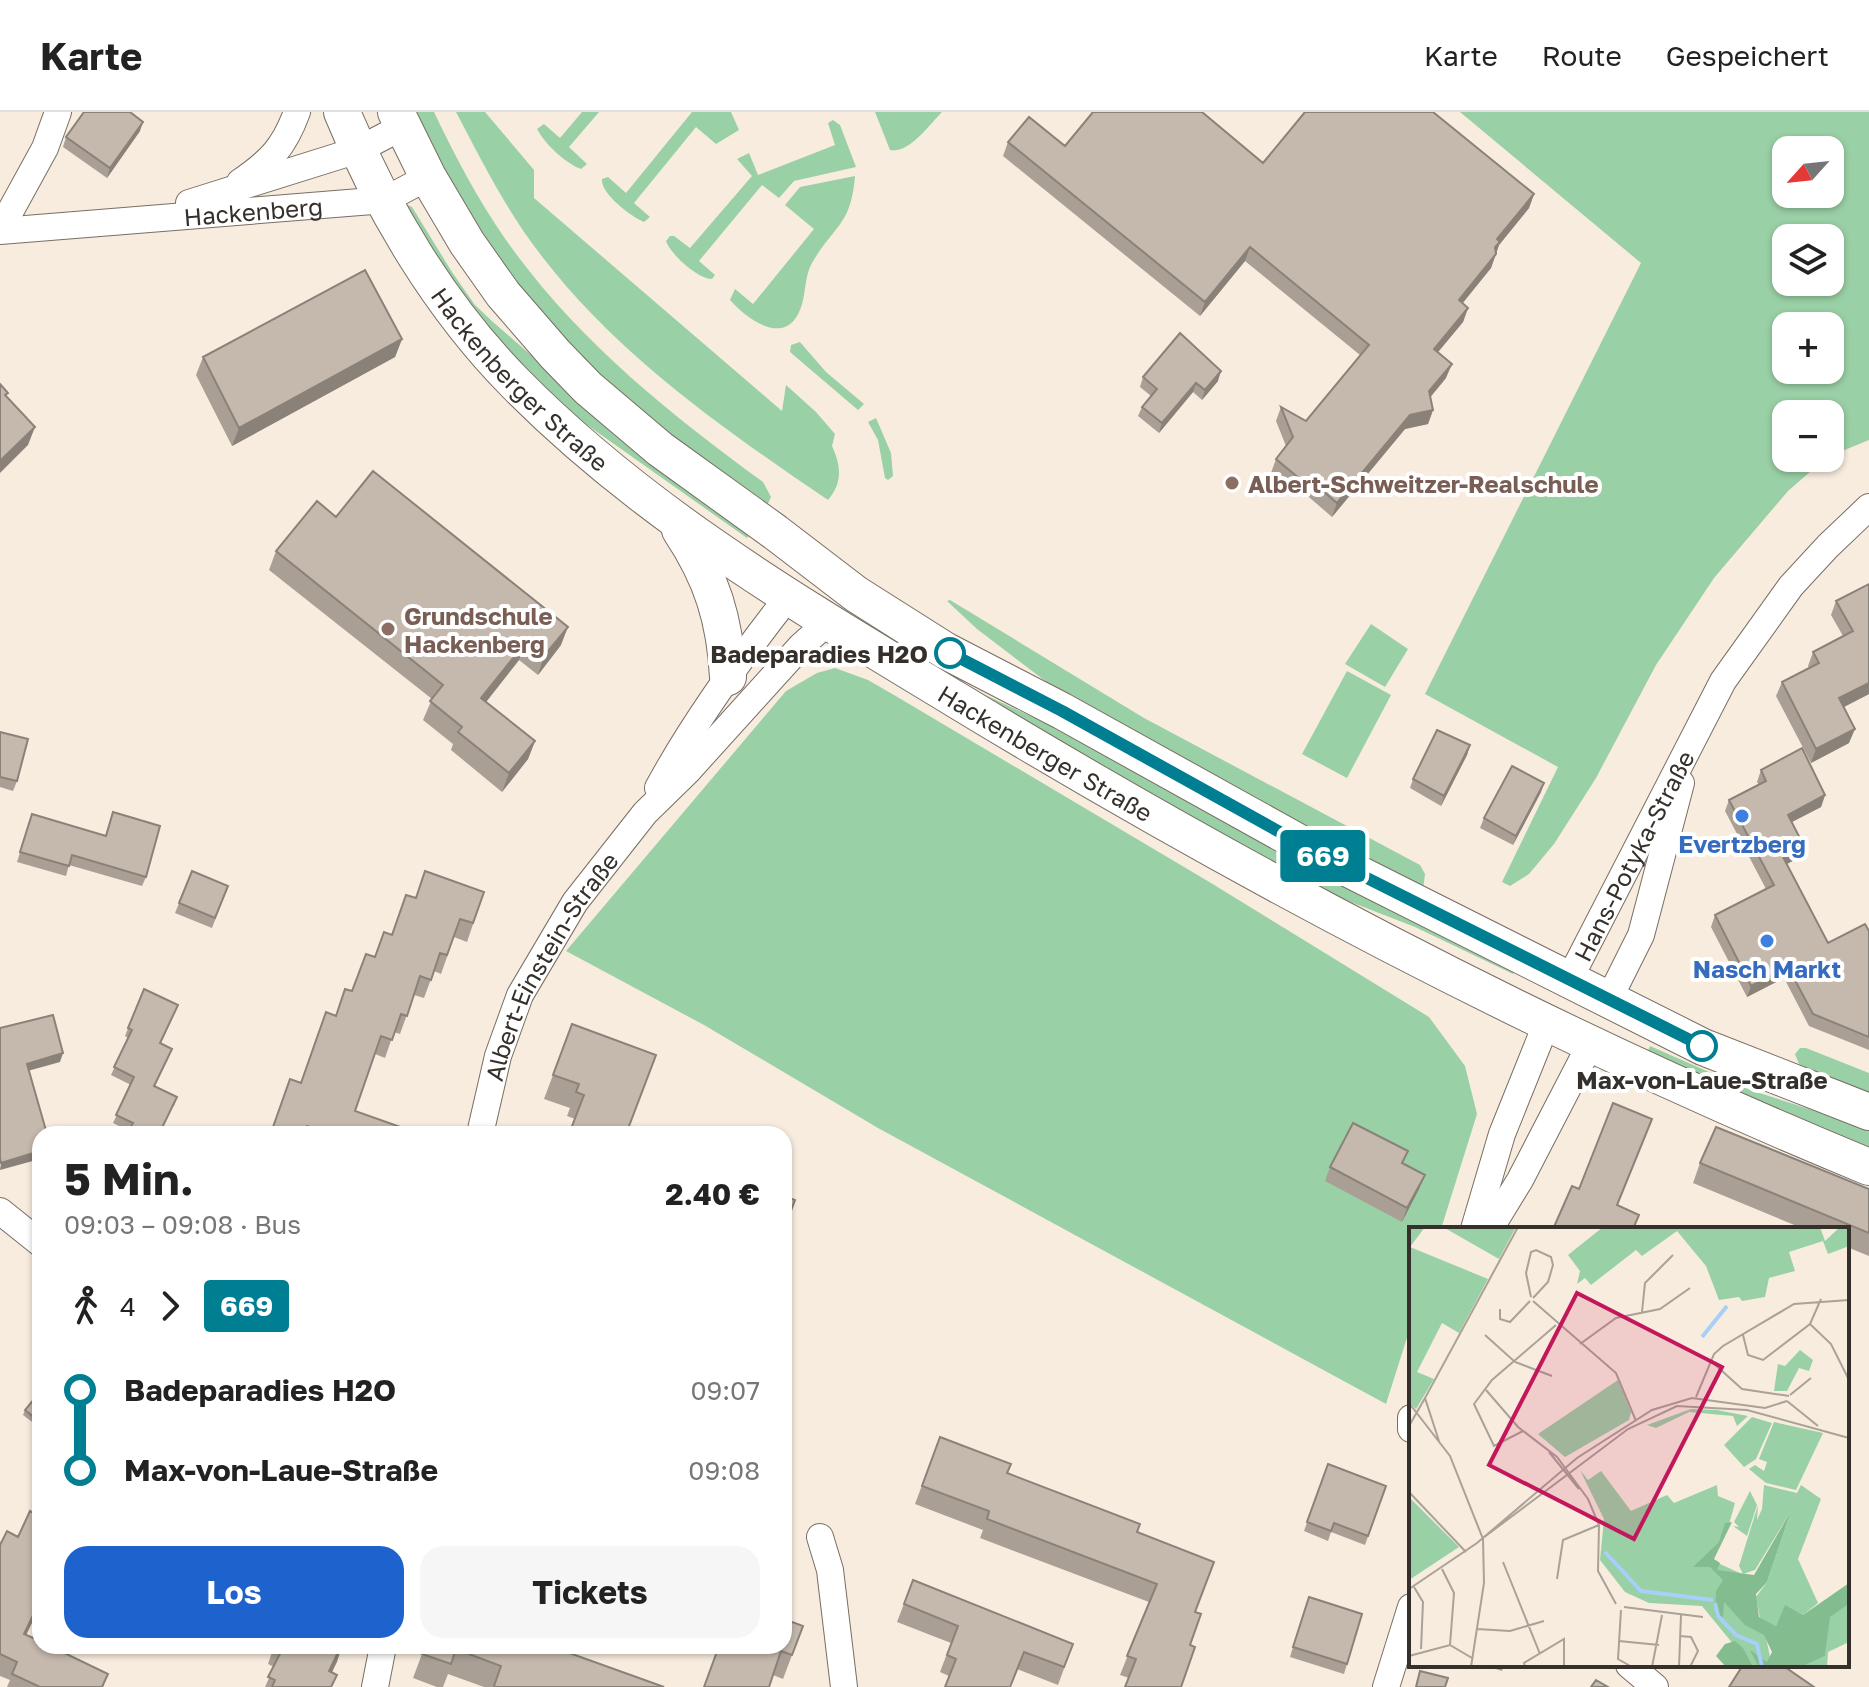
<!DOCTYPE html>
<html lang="de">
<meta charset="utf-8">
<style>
:root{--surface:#fff;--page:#f6f6f6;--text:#222;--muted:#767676;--line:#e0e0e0;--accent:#1d62cd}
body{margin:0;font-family:"Golos Text",sans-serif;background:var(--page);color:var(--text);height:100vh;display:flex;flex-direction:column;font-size:30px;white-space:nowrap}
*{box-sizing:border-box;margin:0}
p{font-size:26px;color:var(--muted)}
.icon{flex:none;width:44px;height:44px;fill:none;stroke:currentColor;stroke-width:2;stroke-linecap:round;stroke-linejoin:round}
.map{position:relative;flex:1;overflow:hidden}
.drawer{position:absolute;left:32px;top:1014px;width:760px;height:528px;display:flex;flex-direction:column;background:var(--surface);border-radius:24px;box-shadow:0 2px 6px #0004}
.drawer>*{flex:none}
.badge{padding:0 16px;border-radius:6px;font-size:28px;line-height:52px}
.needle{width:52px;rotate:243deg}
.buttons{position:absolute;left:1772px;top:24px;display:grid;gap:16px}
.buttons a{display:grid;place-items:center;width:72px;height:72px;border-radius:16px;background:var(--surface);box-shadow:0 2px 6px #0004;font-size:40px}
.map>.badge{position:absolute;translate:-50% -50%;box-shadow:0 0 0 4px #fff}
.legs{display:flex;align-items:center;gap:12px;height:88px;padding:0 32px;font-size:26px}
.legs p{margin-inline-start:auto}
.summary{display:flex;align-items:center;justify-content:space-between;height:136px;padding:0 32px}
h1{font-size:44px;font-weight:700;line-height:60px}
.cta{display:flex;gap:16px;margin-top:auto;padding:16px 32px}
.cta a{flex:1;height:92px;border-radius:24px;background:var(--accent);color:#fff;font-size:32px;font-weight:700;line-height:92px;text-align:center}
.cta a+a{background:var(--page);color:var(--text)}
ul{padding:0 32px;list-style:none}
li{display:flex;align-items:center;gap:28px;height:80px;font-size:30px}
li i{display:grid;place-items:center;width:12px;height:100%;margin:0 10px;background:currentColor}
li i::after{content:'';width:20px;height:20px;margin:-10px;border:6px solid;border-radius:50%;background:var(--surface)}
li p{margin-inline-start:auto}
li:first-child i{background:linear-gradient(#0000 50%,currentColor 0)}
li:last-child i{background:linear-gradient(currentColor 50%,#0000 0)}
header{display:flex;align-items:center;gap:48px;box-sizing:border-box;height:112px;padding:0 40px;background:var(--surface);border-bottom:2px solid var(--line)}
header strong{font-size:38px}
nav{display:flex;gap:44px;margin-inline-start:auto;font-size:28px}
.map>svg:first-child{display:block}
.green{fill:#9ad0a5;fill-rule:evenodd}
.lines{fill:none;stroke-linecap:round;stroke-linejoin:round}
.street-casing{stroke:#786e63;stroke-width:28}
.secondary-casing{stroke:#786e63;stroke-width:38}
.street{stroke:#fff;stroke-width:26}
.secondary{stroke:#fff;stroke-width:36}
.wall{fill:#a99f95}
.shaded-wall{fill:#8a8279}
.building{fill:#c5b9ad;stroke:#8a8279;stroke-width:2}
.line-1-casing{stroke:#fff;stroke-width:18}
.line-1{stroke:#007e92;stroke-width:12}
.education-dot{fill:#8d6e63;stroke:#fff;stroke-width:3}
.stop-1-dot{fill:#fff;stroke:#007e92;stroke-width:4}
.shop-dot{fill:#3f7fe0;stroke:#fff;stroke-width:3}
.labels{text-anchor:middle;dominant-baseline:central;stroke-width:8;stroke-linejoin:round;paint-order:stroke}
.street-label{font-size:24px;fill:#35302b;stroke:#fff}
.education-label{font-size:24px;font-weight:bold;fill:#785e54;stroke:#fff;text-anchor:start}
.stop-label{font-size:24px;font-weight:bold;fill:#35302b;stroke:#fff;text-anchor:end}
.shop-label{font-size:24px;font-weight:bold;fill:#366cbe;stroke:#fff}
.inset-river{fill:none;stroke:#a8cff7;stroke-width:4}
.inset-road{fill:none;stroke:#aaa197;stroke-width:2}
.view{fill:#c2185b;fill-opacity:0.15;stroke:#c2185b;stroke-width:4}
.inset-edge{fill:none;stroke:#35302b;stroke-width:4}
</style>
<header>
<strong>Karte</strong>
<nav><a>Karte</a><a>Route</a><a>Gespeichert</a></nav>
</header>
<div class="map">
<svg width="1869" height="1575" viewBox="0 0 1869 1575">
<rect width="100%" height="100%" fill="#f8ecdf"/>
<!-- green -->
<path class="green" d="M411,0H434C455,44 478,88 506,128C575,226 667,300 763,370L771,385L766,396L608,276L482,131Z
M456,0H485L534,58V86L782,299L786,273L816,300L835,322L832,334C841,353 843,371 828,388C725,318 621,246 544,147C508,102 483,51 456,0Z
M582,0H599L569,35L587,52L581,57C565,51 545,32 537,17L544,12L560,26Z
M692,0H731L739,18L716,32L696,15L634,91L650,105L644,110C631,105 600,81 602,67L608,65L626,81Z
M875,0H942C929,13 909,42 890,38Z
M1460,0H1869V328L1830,344V302H1786V346H1826L1788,379L1714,466L1656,553L1596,666L1554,732L1529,762L1510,774L1502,770L1558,655L1425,582L1641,151ZM1786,38H1830V82H1786ZM1786,126H1830V170H1786ZM1786,214H1830V258H1786Z
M833,8L840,13L856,55L794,69L779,86L762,73L699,149L715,163L712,167C698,167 671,143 666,129L670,124H674L690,136L752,64L737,47L749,41L758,63L835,33L828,11Z
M855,64C851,114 834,113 812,151C803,167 807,188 797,204C780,233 744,204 730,188L735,177L753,192L814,117L785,93L800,75Z
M408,93L412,95L452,160L475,193L493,210L540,251L751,421L747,426L549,286L465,191L405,97Z
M800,230L826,260L864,292L858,298L790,240L791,233Z
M876,306L891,341L893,364L888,368L885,366L878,328L868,310Z
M950,488L1144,606L1420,753L1425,762L1423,778L1061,581L977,517L947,489Z
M1371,512L1408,537L1385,575L1345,552Z
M884,522L977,579L1071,623L1516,856L1513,862L1415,815L1299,770L880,528Z
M835,556L868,568L894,583L1211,771L1429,905L1465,954L1477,1002L1441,1117H1411V1213L1386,1292L878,1016L704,913L566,839L786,579L817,561Z
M1347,559L1391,583L1347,666L1302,642Z
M1650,934L1750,978L1869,1016V1036L1647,941Z
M1800,936H1806L1869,961V984L1799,952L1795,942Z"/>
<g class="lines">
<defs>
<g id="street">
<path d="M240,70C271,49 284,35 297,0"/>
<path d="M189,91L358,38L402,15"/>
<path d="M0,118L45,36L58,0"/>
<path id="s1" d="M0,119L385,88L428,65"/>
<path d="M658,676C694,609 741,545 788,485"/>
<path id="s2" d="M1569,868L1723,569L1791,474L1828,434L1869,395"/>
<path d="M1608,889L1641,823L1681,671"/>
<path id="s3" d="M480,1022L498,944L520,883L575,790L645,701L687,660L801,534L828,510"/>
<path d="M0,1099L40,1131"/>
<path d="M1474,1117L1502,1022L1547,910"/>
<path d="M1490,1117L1520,1068L1591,931"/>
<path d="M1411,1306V1317"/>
<path d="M820,1425L830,1458L844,1575"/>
<path d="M1629,1553L1655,1575"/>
<path d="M375,1575L383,1534"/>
<path d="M1386,1575L1411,1495"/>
</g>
<g id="secondary">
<path id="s4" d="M342,0C382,98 441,196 515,271C644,402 800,493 955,587C1248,765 1552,925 1869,1055"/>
<path d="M396,0L428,65L467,131L503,182L555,242L588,276L660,337L775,420L856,482L946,539L1062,599L1323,744L1703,935L1869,1000"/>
<path d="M680,418C712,466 725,508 728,565"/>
</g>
</defs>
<!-- street casing -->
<use href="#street" class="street-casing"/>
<!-- secondary casing -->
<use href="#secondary" class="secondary-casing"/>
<!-- street -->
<use href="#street" class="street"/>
<!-- secondary -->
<use href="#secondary" class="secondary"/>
</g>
<!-- wall -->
<path class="wall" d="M140,19L107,66L63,35L66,25Z
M1008,30L1263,51L1534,82L1529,96L1499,133L1491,156L1462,191L1468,196L1463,210L1438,240L1446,266L1430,285L1433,298L1428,312L1405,317L1332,405L1303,380L1295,381L1271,361L1276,347L1286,334L1276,309L1281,295L1306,309L1360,243L1245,149L1200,204L1003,44Z
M402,227L395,245L232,334L196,263L203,245Z
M1143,265L1218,269L1202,288L1193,280L1159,321L1138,304L1142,295L1151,284L1140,275Z
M276,439L561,533L538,563L519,548L486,590L535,629L528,647L502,680L451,638L453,632L423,608L432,587L269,458Z
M1869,472V582L1844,595L1849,631L1811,651L1776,584L1782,570L1809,556L1808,554L1813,540L1843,524L1831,503L1836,489Z
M0,620L17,669L13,679L0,675Z
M1470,633L1467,643L1441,694L1410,676L1413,667Z
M1761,658L1825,683L1821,695L1792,710L1804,734L1800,745L1787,752L1828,831L1869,819V938L1809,914L1784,866L1747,885L1711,815L1715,803L1766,777L1725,699L1729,688L1759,673L1757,670Z
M1541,680L1513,733L1480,716L1484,706Z
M113,700L146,765L142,774L69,753L66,764L17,750L32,702L105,724Z
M192,759L228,774L212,816L175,801Z
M484,780L467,830L454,825L441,862L434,859L424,886L414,883L400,922L394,920L385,946L375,942L355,999L420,1022H271L290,967L301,971L335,904L375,845L392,823L416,786Z
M144,877L178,893L161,931L169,945L155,974L177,985L174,994L129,1019L113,1011L131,973L111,963L128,926L125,924Z
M572,912L656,943L575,1007L567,1004L570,996L544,987Z
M1404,1051L1425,1063L1419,1077L1402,1110L1325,1069L1330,1055Z
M1700,1051L1869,1077V1144L1847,1135V1117H1804L1693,1071Z
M40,1280V1316L23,1303L25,1298Z
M940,1325L1007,1361L1137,1421L1214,1450L1129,1566L1120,1563L1149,1490L980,1426L983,1418L915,1392Z
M1328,1352L1386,1374L1365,1433L1331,1420L1328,1429L1304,1419Z
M40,1392V1494L26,1523L108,1562L103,1575H7L10,1568L0,1564V1433L18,1425L35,1402Z
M913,1468L1073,1532L1058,1573L1017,1557L949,1564L940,1560L951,1531L897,1510Z
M1305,1495L1347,1552L1344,1562L1290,1545Z
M803,1514L783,1567L773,1563L704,1575Z
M274,1534H342L332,1561V1575H265L274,1555L268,1552Z
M425,1534H550L664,1575H484L448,1562L443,1575H437L413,1566Z
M1483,1553H1504L1502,1559Z"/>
<!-- shaded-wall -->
<path class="shaded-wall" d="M143,10L140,19L107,66L110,56Z
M1534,82L1529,96L1499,133L1491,156L1454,202L1459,188L1497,127Z
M1250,135L1245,149L1200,204L1205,190Z
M1468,196L1463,210L1429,251L1434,237Z
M402,227L395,245L232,334L239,316Z
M1452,252L1446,266L1424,293L1429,279Z
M1221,259L1218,269L1202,288L1205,278Z
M1196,271L1193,280L1159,321L1162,311Z
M1433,298L1428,312L1405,317L1332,405L1337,391L1410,303Z
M35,315L28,333L0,361V349Z
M1308,366L1303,380L1295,381L1300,367Z
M568,515L561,533L538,563L544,544Z
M526,530L519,548L475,604L481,586Z
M1869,569V582L1834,600L1839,586Z
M1855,617L1849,631L1811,651L1816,637Z
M535,629L528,647L502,680L509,661Z
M1470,633L1467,643L1441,694L1444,684Z
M1544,671L1541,680L1513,733L1516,724Z
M1825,683L1821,695L1784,714L1788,703Z
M1804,734L1800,745L1779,756L1783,745Z
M1788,855L1784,866L1747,885L1751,874Z
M63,941L60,950L24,960L27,952Z
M40,1039V1047L0,1058L1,1051Z
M1425,1063L1419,1077L1402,1110L1407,1096Z
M40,1489V1494L18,1540L24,1522Z
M341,1534H342L337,1550L324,1575L329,1559Z"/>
<!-- building -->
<path class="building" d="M84,0H130L143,10L110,56L66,25Z
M1093,0H1202L1263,51L1305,0H1433L1534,82L1497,127L1500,130L1495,135L1496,142L1459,188L1468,196L1434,237L1452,252L1429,279L1433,298L1410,303L1337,391L1308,366L1300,367L1276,347L1293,325L1281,295L1306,309L1369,233L1250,135L1205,190L1008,30L1029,5L1065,34Z
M365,158L402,227L239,316L203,245Z
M1180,221L1221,259L1205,278L1196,271L1162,311L1142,295L1157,277L1143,265Z
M0,272L8,281L5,283L35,315L0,349Z
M373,359L568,515L544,544L526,530L481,586L535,629L509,661L458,620L462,615L430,589L443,573L276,439L317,389L336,405Z
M1869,472V571L1839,586L1855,617L1816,637L1782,570L1819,551L1813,540L1853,519L1836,489Z
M1437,618L1470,633L1444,684L1413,667Z
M0,620L28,627L17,669L0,665Z
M1802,636L1825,683L1788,703L1804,734L1783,745L1828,831L1865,812L1869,819V925L1813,902L1788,855L1751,874L1715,803L1774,773L1729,688L1766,669L1761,658Z
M1512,654L1544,671L1516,724L1484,706Z
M113,700L160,714L146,765L72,743L69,754L20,740L32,702L106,724Z
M192,759L228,774L215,806L179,791Z
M425,759L484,780L473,811L460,807L447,843L440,841L431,868L420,864L407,904L401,902L392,928L381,924L355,999L420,1022H330L307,1014L304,1022H283L272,1018L290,967L301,971L326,900L336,904L345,877L352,879L366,842L375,845L384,820L392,823L406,783L416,786Z
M144,877L178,893L160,931L172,937L154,974L177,985L159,1022H127L133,1011L116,1003L134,965L114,955L132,918L128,916Z
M53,903L63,941L27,952L47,1022H40V1039L1,1051L0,1046V916Z
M572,912L656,943L626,1022H569L584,983L576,980L579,972L553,963Z
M1613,991L1652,1007L1617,1093L1639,1103L1633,1117H1553L1572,1074L1579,1077Z
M1353,1011L1408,1039L1402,1051L1425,1063L1407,1096L1330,1055Z
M1716,1015L1869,1077V1121L1700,1051Z
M784,1084L795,1088L784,1117Z
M40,1280V1310L25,1298Z
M940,1325L1011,1352L1007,1361L1140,1412L1137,1420L1214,1450L1195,1500L1201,1502L1190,1533L1195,1535L1181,1575H1125L1136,1547L1127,1544L1157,1472L987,1407L989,1399L922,1374Z
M1328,1352L1386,1374L1368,1424L1334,1411L1331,1419L1307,1410Z
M40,1392V1489L24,1522L40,1529V1534H50L108,1562L102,1575H40L12,1562L17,1550L0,1542V1433L7,1419L18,1425L30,1399L35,1402Z
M913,1468L1073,1532L1064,1555L1024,1540L1010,1575H945L956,1547L947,1543L958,1514L904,1492Z
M1309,1485L1362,1502L1347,1552L1293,1535Z
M784,1507L803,1514L792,1543L781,1539L769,1575H704L719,1534H784Z
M284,1534H341L329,1559L337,1563L331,1575H272L275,1568L268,1565Z
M425,1534H550L664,1575H495L494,1574L501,1554L456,1537L451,1552L422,1542Z
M1743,1553H1782L1814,1575H1729Z
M1420,1559L1448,1566L1445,1575H1416Z
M1596,1568L1608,1575H1591Z"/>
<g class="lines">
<defs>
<path id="line-1" d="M950,541L1062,599L1323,744L1702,934"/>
</defs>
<!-- line-1 casing -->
<use href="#line-1" class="line-1-casing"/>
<!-- line-1 -->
<use href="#line-1" class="line-1"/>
</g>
<!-- markers -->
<g class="education-dot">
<circle cx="1232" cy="371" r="8"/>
<circle cx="388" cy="517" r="8"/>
</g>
<g class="stop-1-dot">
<circle cx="950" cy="541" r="14"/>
<circle cx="1702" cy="934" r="14"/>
</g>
<g class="shop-dot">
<circle cx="1742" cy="704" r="8"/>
<circle cx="1767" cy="829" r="8"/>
</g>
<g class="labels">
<!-- street labels -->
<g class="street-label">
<text stroke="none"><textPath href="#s1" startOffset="254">Hackenberg</textPath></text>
<text stroke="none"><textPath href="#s4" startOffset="324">Hackenberger Straße</textPath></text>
<text stroke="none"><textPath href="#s4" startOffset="972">Hackenberger Straße</textPath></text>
<text stroke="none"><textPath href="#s2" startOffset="140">Hans-Potyka-Straße</textPath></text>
<text stroke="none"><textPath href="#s3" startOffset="184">Albert-Einstein-Straße</textPath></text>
</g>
<!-- education labels -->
<g class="education-label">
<text x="1248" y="371">Albert-Schweitzer-Realschule</text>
<text x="404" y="503">Grundschule<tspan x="404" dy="28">Hackenberg</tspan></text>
</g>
<!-- stop labels -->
<g class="stop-label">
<text x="928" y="541">Badeparadies H2O</text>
<text x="1702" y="967" text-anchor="middle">Max-von-Laue-Straße</text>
</g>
<!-- shop labels -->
<g class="shop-label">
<text x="1742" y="731">Evertzberg</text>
<text x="1767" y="856">Nasch Markt</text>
</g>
</g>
<!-- overview -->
<g transform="translate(1409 1115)">
<rect width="440" height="440" fill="#f8ecdf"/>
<path d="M0,0H16L1,20L79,52L50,106L33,96L8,145L25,152L7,182L0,175ZM34,0H107L90,32ZM194,0H411L416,14L431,0H440V19L419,27L414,14L380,25L386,44L360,51L356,70L333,74L330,70L310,73L297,39L268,4L233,29L227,23L182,58L176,51L168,57L171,44L159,28ZM391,123L404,133L400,144L390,141L378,164H365L369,137L376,139ZM209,153L222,185L220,193L156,230L129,207ZM282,182L308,183L339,189L328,199L324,189L280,185L247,201L238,198ZM343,190L363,196L347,232L335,240L315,218ZM365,195L414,206L387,263L357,256L340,242L346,238L355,244L358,235L350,232ZM171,243L179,253L192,244L222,284L258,268L265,276L308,258L309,269L326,276L319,301L300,332L333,347L324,354L357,410L363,440H343L293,379L240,376L216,365L191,333L195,292ZM355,258L388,266L392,258L412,272L389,332L409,376L394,388L376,379L367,399L351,391L347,370L358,355L382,284L346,343L334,347L330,339L349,278L348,293L353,282ZM341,264L348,278L338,309L324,299L330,300L325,295ZM0,270L50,320L0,353ZM440,377V415L419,425L418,440H393L416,429L420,390Z" fill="#9ad0a5"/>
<path d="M382,284L358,355L347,367L350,390L367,399L376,378L394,388L440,356V377L421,390L416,429L393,440H350L341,423L358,435L363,425L355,408L336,398L315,375L314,390L306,388L307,364L314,353L301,340H284L310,315L316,296L323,295L305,332L311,336L308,343L345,348ZM326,414L334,421L344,440H317L307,429L316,417Z" fill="#83bc8f"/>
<path class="inset-river" d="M293,110L318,79M196,325L232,364L304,373M306,376L309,389L327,408L348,417L353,440"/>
<path class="inset-road" d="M122,70L117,46L122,25L127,23L142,30L144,38L139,55L124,71M124,74L207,146L227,194M91,82V92L101,95L121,74M233,85L236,56L264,28M401,97L422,117L440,153M76,108L106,135L143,149M334,108L339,128L354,133L401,97L412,72M171,117L207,91L251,82L281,61M302,134L333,162L380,169M77,163L109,200L148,230L179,272L190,298L189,344L207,377M381,168L402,151M287,170L305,127L314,119L385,77L440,73M378,174L409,199M0,176L41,229L74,312L75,356L62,440M0,199L16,171M114,204L85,219L65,177L83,153L147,98M30,214L16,171L109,0M140,225L170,262M0,265L57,325M74,311L219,202L268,179L338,183L440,211M94,335L131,427M33,342L45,366L41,418M148,352L154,313L190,298M5,360L14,375L12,422M0,362L68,316L168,231L243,183L283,171L356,181L378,174M215,380L294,390M212,383L209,432L223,440M68,402L101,404L135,394M271,409L282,410L289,424L281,440M210,414L250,418M0,429L41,418L63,431M116,440L115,436L155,412V440M243,440L253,388M270,440L272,388"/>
<path class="view" d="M168,66L313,140L225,312L80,238Z"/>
<rect width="440" height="440" class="inset-edge"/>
</g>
</svg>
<div class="buttons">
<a><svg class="needle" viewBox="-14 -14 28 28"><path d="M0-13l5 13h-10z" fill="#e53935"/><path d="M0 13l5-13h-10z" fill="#767676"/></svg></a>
<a><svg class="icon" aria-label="layers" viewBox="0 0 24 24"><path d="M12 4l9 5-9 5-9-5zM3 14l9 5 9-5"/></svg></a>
<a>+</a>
<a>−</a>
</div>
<b class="badge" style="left:1323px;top:744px;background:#007e92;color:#fff">669</b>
<section class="drawer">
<div class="summary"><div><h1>5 Min.</h1><p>09:03 – 09:08 · Bus</p></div><b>2.40 €</b></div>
<div class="legs"><svg class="icon" aria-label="walk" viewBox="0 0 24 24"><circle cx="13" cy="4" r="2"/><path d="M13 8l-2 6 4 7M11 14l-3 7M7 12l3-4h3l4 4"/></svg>4<svg class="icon" aria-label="forward" viewBox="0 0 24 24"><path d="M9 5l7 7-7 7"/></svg><b class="badge" style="background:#007e92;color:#fff">669</b></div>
<ul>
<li><i style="color:#007e92"></i><b>Badeparadies H2O</b><p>09:07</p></li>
<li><i style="color:#007e92"></i><b>Max-von-Laue-Straße</b><p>09:08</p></li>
</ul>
<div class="cta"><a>Los</a><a>Tickets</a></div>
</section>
</div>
